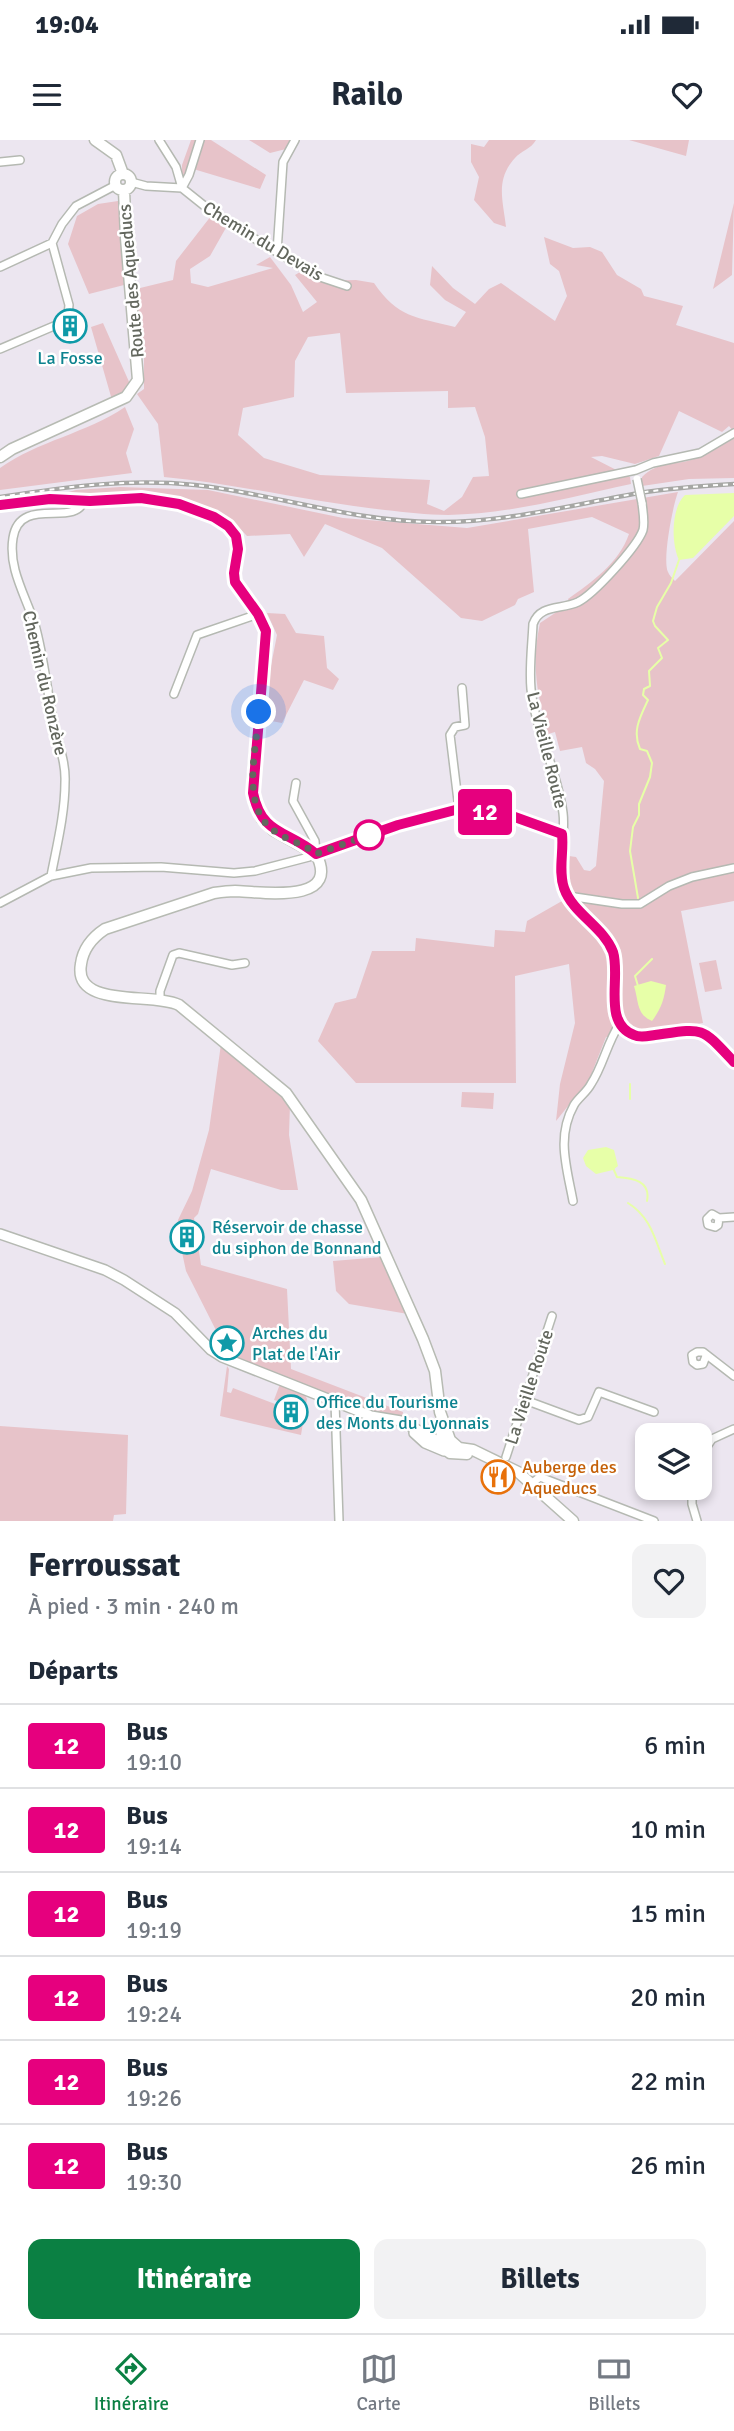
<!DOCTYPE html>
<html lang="fr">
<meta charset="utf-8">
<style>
:root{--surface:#fff;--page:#f2f2f3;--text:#1f2937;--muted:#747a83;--line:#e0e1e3;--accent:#0b8043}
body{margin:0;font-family:Signika,sans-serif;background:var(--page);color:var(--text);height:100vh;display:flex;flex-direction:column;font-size:26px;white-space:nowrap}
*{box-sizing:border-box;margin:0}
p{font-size:23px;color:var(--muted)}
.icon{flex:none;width:38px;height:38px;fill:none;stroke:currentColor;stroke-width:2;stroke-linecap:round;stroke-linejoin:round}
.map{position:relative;height:1381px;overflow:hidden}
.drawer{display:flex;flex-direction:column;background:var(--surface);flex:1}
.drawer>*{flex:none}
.badge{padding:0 14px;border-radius:5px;font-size:24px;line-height:46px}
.tools{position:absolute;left:635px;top:1283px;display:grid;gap:14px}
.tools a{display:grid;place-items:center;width:77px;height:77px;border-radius:14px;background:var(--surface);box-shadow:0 4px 10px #0003;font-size:35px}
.you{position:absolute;width:35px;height:35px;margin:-18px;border:5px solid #fff;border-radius:50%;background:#1a73e8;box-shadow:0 0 0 10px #1a73e833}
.map>.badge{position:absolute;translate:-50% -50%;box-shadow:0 0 0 4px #fff}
h2{padding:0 28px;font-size:26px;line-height:63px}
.round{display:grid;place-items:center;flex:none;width:74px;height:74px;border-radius:14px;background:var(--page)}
.headline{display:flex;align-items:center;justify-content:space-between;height:119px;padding:0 28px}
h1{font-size:33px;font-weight:700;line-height:52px}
.action{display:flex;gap:14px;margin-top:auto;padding:14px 28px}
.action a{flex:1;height:80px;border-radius:14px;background:var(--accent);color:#fff;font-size:28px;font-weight:700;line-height:80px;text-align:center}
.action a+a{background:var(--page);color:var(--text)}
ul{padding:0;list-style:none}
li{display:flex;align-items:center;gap:21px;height:84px;padding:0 28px;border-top:2px solid var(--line)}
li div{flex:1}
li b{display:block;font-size:26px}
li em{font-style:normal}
li .badge{min-width:77px;font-weight:700;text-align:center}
.status{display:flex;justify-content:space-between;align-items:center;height:49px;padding:0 35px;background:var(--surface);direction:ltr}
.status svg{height:19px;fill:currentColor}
header{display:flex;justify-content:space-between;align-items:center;height:91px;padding:0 28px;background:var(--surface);font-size:32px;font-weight:700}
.tabs{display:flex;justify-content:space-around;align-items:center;height:98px;border-top:2px solid var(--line);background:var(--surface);font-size:19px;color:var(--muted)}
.tabs a{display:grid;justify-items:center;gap:4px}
.tabs .active{color:var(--accent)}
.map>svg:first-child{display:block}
.green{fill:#e7c3c9;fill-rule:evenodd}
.water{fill:#e7ffa8}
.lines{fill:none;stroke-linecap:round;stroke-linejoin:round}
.stream{stroke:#e7ffa8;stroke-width:2}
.minor-casing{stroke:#b5b9b2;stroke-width:10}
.tertiary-casing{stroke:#b5b9b2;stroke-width:12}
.secondary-casing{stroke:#b7bbb3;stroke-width:13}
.minor{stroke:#fff;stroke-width:7}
.tertiary{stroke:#fff;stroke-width:9}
.secondary{stroke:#fff;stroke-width:10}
.rail-casing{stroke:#a6a7a4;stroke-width:4.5}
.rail{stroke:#fff;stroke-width:2;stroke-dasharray:5;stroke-linecap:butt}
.minor-bridge-casing{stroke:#b5b9b2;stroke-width:10;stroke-linecap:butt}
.minor-bridge{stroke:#fff;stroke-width:7}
.line-casing{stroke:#fff;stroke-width:16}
.line{stroke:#e6007e;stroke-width:10}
.walk{stroke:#63675e;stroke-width:7;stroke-dasharray:0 12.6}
.stop-dot{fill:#fff;stroke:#e6007e;stroke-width:3.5}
.labels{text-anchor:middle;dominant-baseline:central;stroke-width:5;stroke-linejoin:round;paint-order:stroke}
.street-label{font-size:18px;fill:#63675e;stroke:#fff}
.culture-label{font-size:18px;fill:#0d838f;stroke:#fff;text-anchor:start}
.food-label{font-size:18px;fill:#c56008;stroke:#fff;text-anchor:start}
</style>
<div class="status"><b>19:04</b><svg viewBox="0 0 49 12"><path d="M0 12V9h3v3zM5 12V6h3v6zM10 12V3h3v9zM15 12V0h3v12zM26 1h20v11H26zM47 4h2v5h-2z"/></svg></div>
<header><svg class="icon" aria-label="menu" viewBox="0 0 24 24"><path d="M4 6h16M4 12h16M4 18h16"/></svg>Railo<svg class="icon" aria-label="heart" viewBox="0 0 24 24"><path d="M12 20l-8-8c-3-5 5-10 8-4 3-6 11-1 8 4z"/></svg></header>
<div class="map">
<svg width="734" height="1381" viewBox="0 0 734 1381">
<rect width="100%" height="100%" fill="#ece6f0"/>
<!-- green -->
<path class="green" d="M191,0H211L266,35L260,49L190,28L182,37V25Z
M249,0H292L286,9L270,13Z
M489,0H536C531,9 521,11 515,18C495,40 503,60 506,87L494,83L474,60L479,37L471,22V4L484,7Z
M629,0H689L686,16Z
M118,61L124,145L89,154L68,104L77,76L98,64Z
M734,63L732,135L713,149Z
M211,76L227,86L210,116L190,129L191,143L208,147L273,128L256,125L270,117L291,145L303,172L317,162L295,135L300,132L320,141L356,140L374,143C398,178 416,177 455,187L466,172L445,160L430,145L432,126L453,148L475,164L489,149L501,143L555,181L567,156L559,131L550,124L544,97L573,108L590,107L602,112L617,135L641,149L644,156L683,166L676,185L734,203V292L729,286L722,292L679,271L659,316L635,324L602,316L591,317L630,337L631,344C571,357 510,374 448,375C427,375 405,372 385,370C311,362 238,344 164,337L158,284L137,254L144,249V214L136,149L173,140L176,121ZM340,193L346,253L448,251V268L475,267L485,297L489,336L473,337L462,357L444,371L427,364L430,340L320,335L264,318L238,295L243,268L294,257L295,221L308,197Z
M103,183L130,244L123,253L112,260L91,187Z
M125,267L134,289L126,313L132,333L0,350V328C38,301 87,293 125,267Z
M734,298V338L689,339L642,346V337C658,321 673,326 694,319C708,314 721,306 734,298Z
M120,347L208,350L343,378L467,388L678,352C673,365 662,420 668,432C669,435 672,438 675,441L734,381V761L681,771L703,883L606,897L589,940L556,981L560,944L575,883L569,824L515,836L516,943H356L318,901L335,863L356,858L372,811H415L416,798L494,807L495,790L525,792L527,781L562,761L569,716L576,717L584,730L590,731L596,726L604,641L595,629L586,623L582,607L560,611L555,592L548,594C537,554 531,525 540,483L558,471L571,468L568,459C592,442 619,423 629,394L592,377L528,389L534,452L518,459L515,465L482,481L461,478L382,408L325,384L304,417L290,394L247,396C223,369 168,352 132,352C108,353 86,355 61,354L76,350Z
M267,473L285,474L296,493L324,496L327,528L339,539L333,550L304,540L282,583L266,580L267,546L277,495Z
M716,820L722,849L705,852L699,823Z
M221,904L283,955L290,964L289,995L298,1050H281L211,1029L198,1074L194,1078L201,1125L287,1149L291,1229L403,1272L402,1281L378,1275L230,1218L186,1131L177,1089L178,1080L192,1051L209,990Z
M462,952L494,953L493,969L461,967Z
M382,1117L408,1174L349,1164L336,1151L333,1121Z
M227,1226L229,1229L227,1252L231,1253L233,1248L275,1264L274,1268L296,1277L299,1268L274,1260L280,1244L304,1253L307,1259L301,1295L220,1276Z
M0,1286L128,1295L126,1374L114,1375L113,1381H0Z"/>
<!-- water -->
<path class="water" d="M734,353V376L693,418L679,420C671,403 671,368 685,355Z
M651,841L666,845C664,860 661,869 652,881C636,874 639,862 634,846Z
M606,1007L614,1010L618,1026L613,1030L596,1034L586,1026L583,1018L588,1010Z"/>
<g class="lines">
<!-- stream -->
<path class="stream" d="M638,758L630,711L633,687L639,675V664L650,637L652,623L647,611L640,609C632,591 640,577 648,560L643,555L644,549L650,546L649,531L662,518L658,508L668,500L655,486L653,481L657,467L671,443L679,420
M638,846L635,836L652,819
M630,944V959
M613,1028L617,1037C633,1038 651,1041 647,1061
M628,1063C651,1077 655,1100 665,1124"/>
<defs>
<path id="minor" d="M159,0L176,27L182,48
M0,22L20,20
M131,42L146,46L182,48L217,76L300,126L320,137L347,146
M182,48L189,35L200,0
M277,112L283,22L295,0
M0,127L52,103L62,84L76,66L116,45
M0,209L61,183L68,175L69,165L52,103
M521,354L636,330L653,323L700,313L734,293
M174,554L197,495L258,474
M296,643L293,661L315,701L316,714
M459,669L450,595L455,587L465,585L462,548
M51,736C57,705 65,673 65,642C66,622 58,604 54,584C47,552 44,517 35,485C26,456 8,429 13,398C20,354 76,389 84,360
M568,756L622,764H640L669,746L692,737L734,728
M0,763L51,736L91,728L161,727L234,733L255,731L309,717L398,685L452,670L512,676L562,694
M160,859V851L173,815L179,813L232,825L245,823
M619,885C611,861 621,835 612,811C603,785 573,773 564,748C557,728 566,695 563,673C558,632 535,590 531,549C529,528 532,505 533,484C540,464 561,470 578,462C594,454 637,407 643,390C645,382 643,372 642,363
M619,885L633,895L643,897L688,890L702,892L734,922
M573,1061C567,1028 556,997 574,965C578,958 587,952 591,944C603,926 607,903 619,885
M719,1078L718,1085L715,1087L708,1085L707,1079L712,1074L719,1078L734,1077
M706,1216L703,1224L697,1225L693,1222L692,1215L697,1212H703L734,1236
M525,1260L579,1280L588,1277L599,1252L654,1272
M335,1262L339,1381
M506,1317L552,1176
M700,1317L712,1299L734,1289
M531,1344L540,1337L654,1381
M692,1348V1364L697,1381"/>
<path id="tertiary" d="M0,1094L105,1130L124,1140L175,1173L211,1210L222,1217L371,1276L401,1281L436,1300L442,1307H447
M414,1293L425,1303L444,1311"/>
<path id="secondary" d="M95,0L116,15L123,34
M115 42a8 8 0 1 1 16 0a8 8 0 1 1-16 0Z
M0,317L12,309L126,257L138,240L126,98L124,50
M0,365L50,359L90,361L149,359L179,364L214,377L228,386L236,396L238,409L234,430L235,442L258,474L266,491L253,638L255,664L262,679L273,690L316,714C342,765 261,752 235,751C228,751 221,752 214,753L105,789C93,797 83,809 81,824C73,869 153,852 179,865L286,953L361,1060L423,1199L435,1231L440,1272L450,1300L459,1308L473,1310L518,1332L573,1381
M441,1283L442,1307L450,1313L467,1314"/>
</defs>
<!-- minor casing -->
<use href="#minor" class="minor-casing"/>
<!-- tertiary casing -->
<use href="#tertiary" class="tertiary-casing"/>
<!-- secondary casing -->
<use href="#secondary" class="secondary-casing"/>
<!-- minor -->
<use href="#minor" class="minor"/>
<!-- tertiary -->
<use href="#tertiary" class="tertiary"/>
<!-- secondary -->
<use href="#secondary" class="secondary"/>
<defs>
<path id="rail" d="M0,357C65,347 129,338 195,345C276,354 353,382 435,382C504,383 571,365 639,353C671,348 702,346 734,344"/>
</defs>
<!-- rail casing -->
<use href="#rail" class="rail-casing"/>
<!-- rail -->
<use href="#rail" class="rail"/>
<defs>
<path id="minor-bridge" d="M637,339L642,363"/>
</defs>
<!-- minor-bridge casing -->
<use href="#minor-bridge" class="minor-bridge-casing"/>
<!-- minor-bridge -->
<use href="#minor-bridge" class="minor-bridge"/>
</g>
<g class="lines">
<defs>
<path id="line" d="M0,365L50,359L90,361L141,358L179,364L214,377L228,386L236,396L238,409L234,433L235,442L258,474L266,491L253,653C262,696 288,690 316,714L398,685L459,669L512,676L562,694C564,712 558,731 564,748C573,774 603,786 613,812C621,837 602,883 634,895C640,898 648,896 655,895C705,888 700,886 734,922"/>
</defs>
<!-- line casing -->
<use href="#line" class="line-casing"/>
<!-- line -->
<use href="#line" class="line"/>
<!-- walk -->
<path class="walk" d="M259,572C257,607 240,666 273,690C286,700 303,703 316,714L369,695"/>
</g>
<!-- icons -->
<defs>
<symbol id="building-ring" viewBox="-11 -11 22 22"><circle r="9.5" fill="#fff" stroke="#0f9aa8" stroke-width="1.5"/><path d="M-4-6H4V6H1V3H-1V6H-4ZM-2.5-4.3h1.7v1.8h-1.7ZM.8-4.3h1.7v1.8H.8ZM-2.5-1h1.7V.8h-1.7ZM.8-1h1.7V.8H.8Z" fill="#0f9aa8"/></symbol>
<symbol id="sight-ring" viewBox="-11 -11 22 22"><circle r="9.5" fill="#fff" stroke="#0f9aa8" stroke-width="1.5"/><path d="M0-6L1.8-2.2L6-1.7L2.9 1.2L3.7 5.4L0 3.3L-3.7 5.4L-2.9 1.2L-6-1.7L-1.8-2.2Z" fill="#0f9aa8"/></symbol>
<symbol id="restaurant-ring" viewBox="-11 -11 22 22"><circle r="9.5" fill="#fff" stroke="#e8710a" stroke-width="1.5"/><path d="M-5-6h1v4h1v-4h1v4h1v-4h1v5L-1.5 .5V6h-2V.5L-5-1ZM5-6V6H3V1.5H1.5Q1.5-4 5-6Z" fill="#e8710a"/></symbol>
</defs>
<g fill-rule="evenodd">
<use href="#building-ring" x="51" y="167" width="38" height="38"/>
<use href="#building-ring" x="168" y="1078" width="38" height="38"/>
<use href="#sight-ring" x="208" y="1184" width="38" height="38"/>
<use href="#building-ring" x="272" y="1253" width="38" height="38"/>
<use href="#restaurant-ring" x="479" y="1318" width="38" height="38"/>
</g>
<!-- markers -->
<circle class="stop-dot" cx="369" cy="695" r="14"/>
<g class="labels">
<!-- street labels -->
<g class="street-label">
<text transform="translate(263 101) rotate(31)">Chemin du Devais</text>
<text transform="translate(131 141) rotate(-95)">Route des Aqueducs</text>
<text transform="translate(45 543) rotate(77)">Chemin du Ronzère</text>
<text transform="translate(547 610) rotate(76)">La Vieille Route</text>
<text transform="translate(529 1247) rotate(-72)">La Vieille Route</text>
</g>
<!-- culture labels -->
<g class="culture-label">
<text x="70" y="218" text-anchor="middle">La Fosse</text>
<text x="212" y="1087">Réservoir de chasse<tspan x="212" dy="21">du siphon de Bonnand</tspan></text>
<text x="252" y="1193">Arches du<tspan x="252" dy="21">Plat de l'Air</tspan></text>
<text x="316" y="1262">Office du Tourisme<tspan x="316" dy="21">des Monts du Lyonnais</tspan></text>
</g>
<!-- food labels -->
<g class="food-label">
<text x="522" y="1327">Auberge des<tspan x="522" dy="21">Aqueducs</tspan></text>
</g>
</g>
</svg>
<div class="tools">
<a><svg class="icon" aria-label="layers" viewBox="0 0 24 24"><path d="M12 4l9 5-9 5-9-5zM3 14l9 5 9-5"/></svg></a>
</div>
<div class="you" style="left:259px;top:572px"></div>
<b class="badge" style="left:485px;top:672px;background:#e6007e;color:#fff">12</b>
</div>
<section class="drawer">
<div class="headline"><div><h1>Ferroussat</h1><p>À pied · 3 min · 240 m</p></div><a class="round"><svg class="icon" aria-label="heart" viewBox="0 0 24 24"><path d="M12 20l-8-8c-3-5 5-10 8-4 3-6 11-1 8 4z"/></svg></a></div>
<h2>Départs</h2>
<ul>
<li><span class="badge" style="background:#e6007e;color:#fff">12</span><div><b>Bus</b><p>19:10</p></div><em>6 min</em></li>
<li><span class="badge" style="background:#e6007e;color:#fff">12</span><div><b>Bus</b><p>19:14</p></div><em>10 min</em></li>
<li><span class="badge" style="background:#e6007e;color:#fff">12</span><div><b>Bus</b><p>19:19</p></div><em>15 min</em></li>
<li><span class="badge" style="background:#e6007e;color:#fff">12</span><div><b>Bus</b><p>19:24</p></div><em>20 min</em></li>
<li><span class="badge" style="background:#e6007e;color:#fff">12</span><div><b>Bus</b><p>19:26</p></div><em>22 min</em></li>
<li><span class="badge" style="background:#e6007e;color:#fff">12</span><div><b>Bus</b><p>19:30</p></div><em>26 min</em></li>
</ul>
<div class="action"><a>Itinéraire</a><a>Billets</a></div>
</section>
<nav class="tabs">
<a class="active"><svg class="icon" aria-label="directions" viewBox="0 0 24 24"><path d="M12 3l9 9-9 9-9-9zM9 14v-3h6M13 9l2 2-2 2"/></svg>Itinéraire</a>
<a><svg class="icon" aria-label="map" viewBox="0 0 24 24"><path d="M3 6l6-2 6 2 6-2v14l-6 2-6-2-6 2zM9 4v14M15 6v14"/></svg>Carte</a>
<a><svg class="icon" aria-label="tickets" viewBox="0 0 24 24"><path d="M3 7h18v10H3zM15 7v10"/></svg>Billets</a>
</nav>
